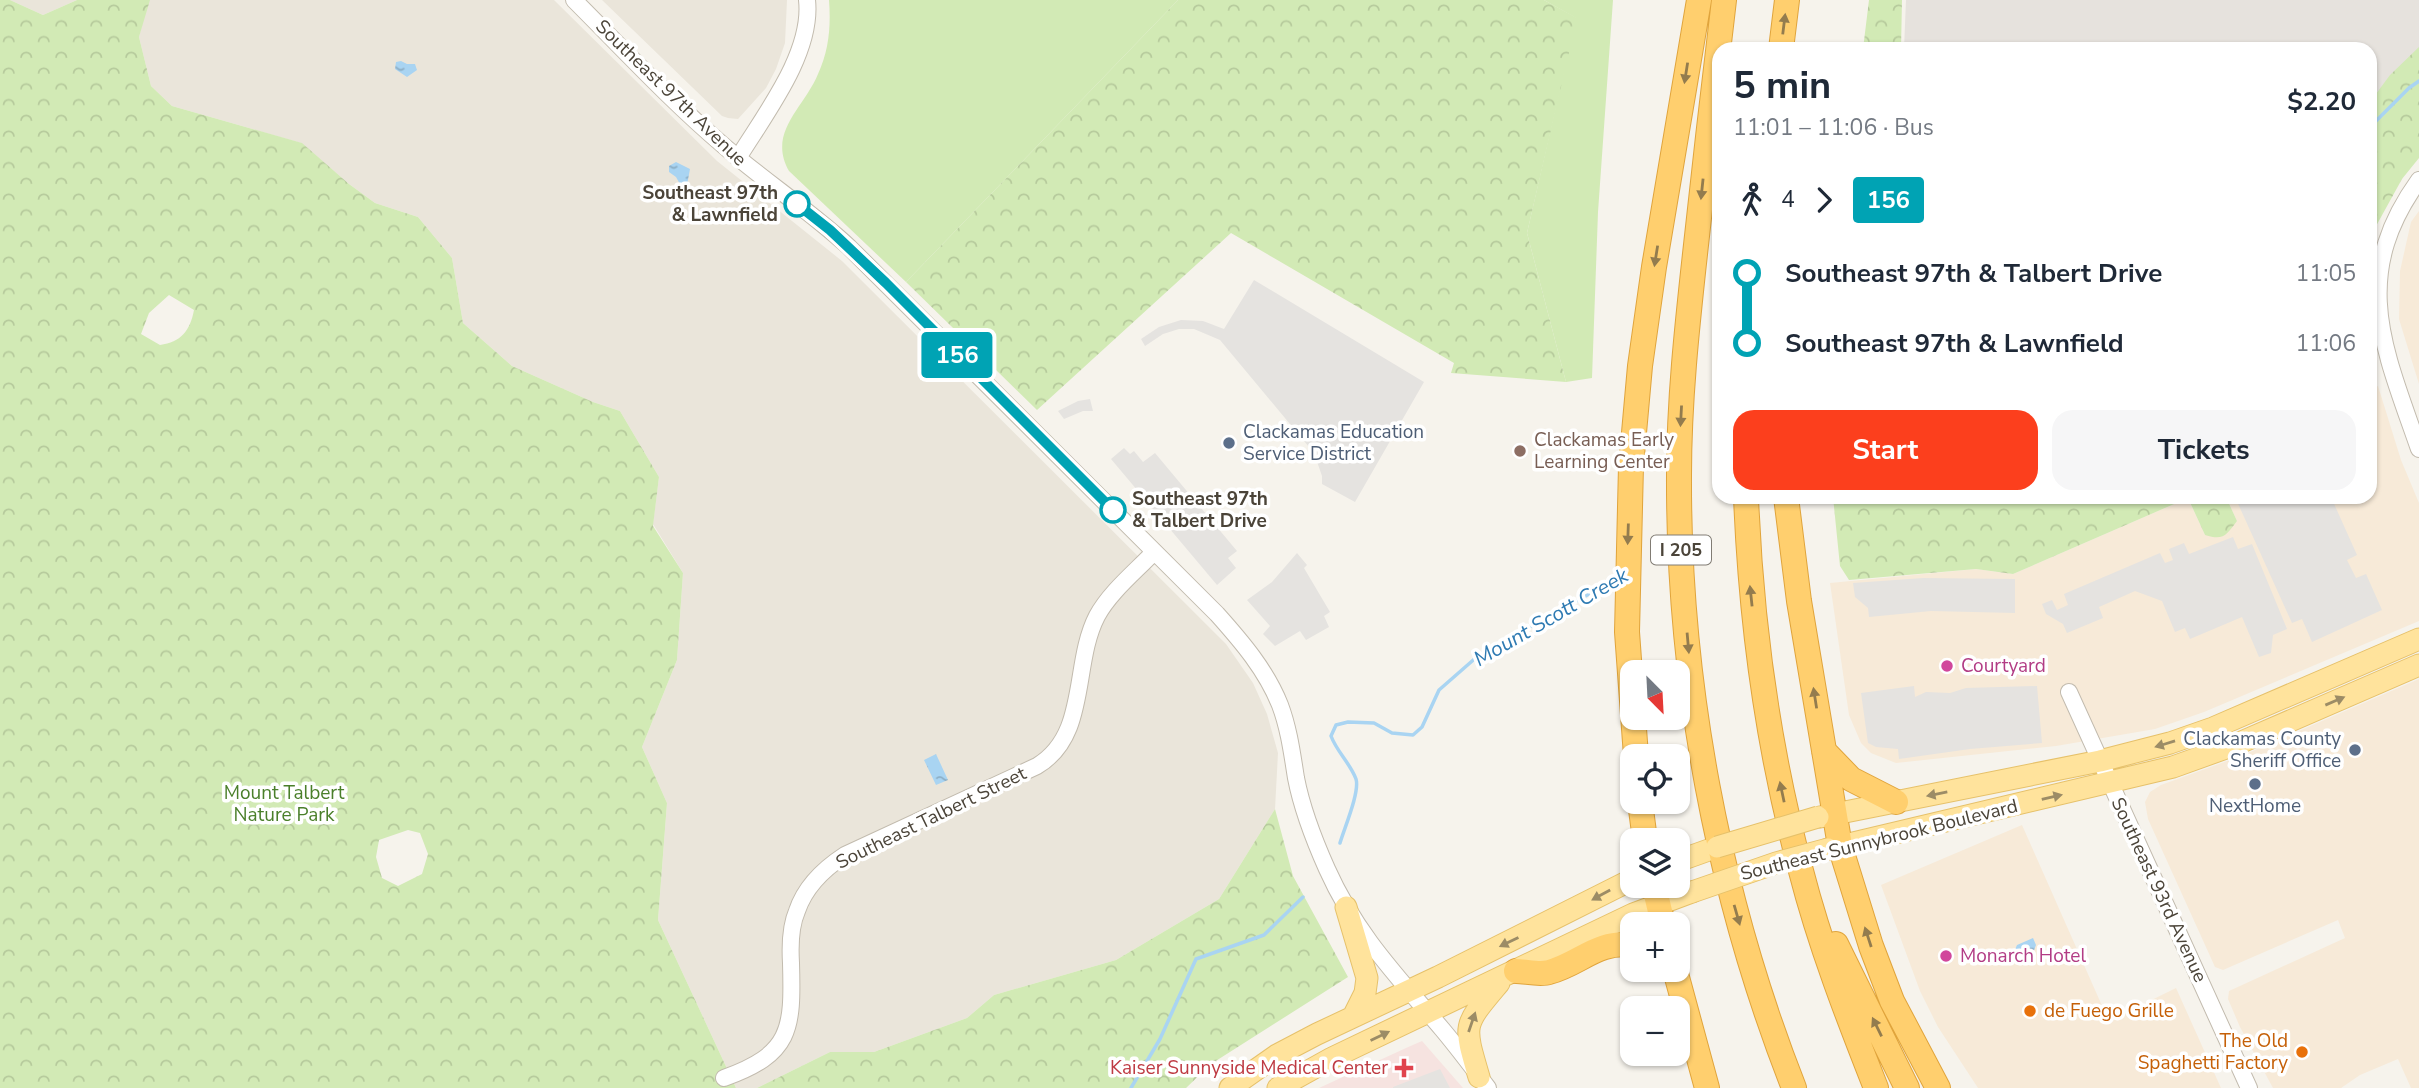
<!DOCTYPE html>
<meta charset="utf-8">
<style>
:root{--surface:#fff;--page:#f6f6f7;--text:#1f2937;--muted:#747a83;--accent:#fc3f1d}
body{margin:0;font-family:"Nunito Sans",sans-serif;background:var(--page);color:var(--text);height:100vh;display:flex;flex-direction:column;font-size:26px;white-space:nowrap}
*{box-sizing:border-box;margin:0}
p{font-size:23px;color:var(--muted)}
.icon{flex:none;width:38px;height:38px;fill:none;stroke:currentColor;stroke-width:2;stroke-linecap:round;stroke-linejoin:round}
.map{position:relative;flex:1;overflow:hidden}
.side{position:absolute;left:1712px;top:42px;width:665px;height:462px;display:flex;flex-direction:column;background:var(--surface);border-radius:21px;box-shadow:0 2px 5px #0004}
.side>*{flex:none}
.badge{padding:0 14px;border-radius:5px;font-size:24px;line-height:46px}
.needle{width:46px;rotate:156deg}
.tools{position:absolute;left:1620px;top:660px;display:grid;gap:14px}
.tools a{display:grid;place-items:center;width:70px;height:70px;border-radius:14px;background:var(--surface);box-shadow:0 2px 5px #0004;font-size:35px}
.map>.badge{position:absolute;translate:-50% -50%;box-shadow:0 0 0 4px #fff}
.legs{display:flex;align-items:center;gap:10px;height:77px;padding:0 21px;font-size:23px}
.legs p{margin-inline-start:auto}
.headline{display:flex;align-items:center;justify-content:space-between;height:119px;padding:0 21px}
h1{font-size:38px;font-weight:700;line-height:52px}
.primary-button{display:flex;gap:14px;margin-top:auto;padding:14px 21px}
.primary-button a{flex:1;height:80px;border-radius:21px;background:var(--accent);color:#fff;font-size:28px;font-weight:700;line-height:80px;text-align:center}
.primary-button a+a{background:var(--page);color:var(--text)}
ul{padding:0 21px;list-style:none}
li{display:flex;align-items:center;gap:24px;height:70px;font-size:26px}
li i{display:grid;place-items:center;width:10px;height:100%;margin:0 9px;background:currentColor}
li i::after{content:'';width:18px;height:18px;margin:-9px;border:5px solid;border-radius:50%;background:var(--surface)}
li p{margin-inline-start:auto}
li:first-child i{background:linear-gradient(#0000 50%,currentColor 0)}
li:last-child i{background:linear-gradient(currentColor 50%,#0000 0)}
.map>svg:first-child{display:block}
.residential{fill:#eae5da}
.commercial{fill:#f7ead8}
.industrial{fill:#e6e2dd}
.medical{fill:#f6e3e0}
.green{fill:#d2eab5}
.forest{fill:url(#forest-crowns);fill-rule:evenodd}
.parking{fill:#e5e3e0}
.water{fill:url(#water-ripples)}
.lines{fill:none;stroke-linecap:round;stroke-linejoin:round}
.stream{stroke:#a9d4f2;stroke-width:3.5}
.minor-casing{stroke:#c2bbae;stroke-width:18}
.major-casing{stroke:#e6c16a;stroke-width:23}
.highway-casing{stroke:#e0a43c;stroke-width:26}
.minor{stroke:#fff;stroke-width:16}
.major{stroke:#ffe39c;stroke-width:21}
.highway{stroke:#ffcf6e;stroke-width:24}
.major-bridge-casing{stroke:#e6c16a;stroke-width:23;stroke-linecap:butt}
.major-bridge{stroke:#ffe39c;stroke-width:21}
.oneway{fill:#937c4e}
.oneway2{fill:#9c8c66}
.line-1-casing{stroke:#fff;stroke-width:16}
.line-1{stroke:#00a3b4;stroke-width:10}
.stop-1-dot{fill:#fff;stroke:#00a3b4;stroke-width:3.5}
.service-dot{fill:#5c6f8a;stroke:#fff;stroke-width:2.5}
.education-dot{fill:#8d6e63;stroke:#fff;stroke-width:2.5}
.hotel-dot{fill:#d1479c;stroke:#fff;stroke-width:2.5}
.food-dot{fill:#e8710a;stroke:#fff;stroke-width:2.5}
.health-dot{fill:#e0444e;stroke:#fff;stroke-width:2.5}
.labels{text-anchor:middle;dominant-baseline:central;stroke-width:7;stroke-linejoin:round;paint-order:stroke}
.shield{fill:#fff;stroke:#817c74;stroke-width:2}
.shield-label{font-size:18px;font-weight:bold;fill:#4b4439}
.street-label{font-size:19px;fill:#4b4439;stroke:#fff}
.stop-label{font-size:19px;font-weight:bold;fill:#4b4439;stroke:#fff;text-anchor:end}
.service-label{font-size:19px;fill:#4e5e75;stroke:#fff;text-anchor:start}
.education-label{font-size:19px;fill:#785e54;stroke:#fff;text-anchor:start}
.hotel-label{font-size:19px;fill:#b23c85;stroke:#fff;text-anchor:start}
.park-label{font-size:19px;fill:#4a7f2a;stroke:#fff}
.food-label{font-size:19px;fill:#c56008;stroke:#fff;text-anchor:start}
.health-label{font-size:19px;fill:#be3a42;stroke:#fff;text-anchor:end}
.water-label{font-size:21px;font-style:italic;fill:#2e7ab2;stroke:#fff}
</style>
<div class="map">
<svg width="2419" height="1088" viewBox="0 0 2419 1088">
<defs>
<pattern id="forest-crowns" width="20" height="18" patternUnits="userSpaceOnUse" patternTransform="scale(1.75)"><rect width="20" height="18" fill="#d2eab5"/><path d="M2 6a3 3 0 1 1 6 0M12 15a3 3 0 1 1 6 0" fill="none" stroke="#b6ca9c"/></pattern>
<pattern id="water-ripples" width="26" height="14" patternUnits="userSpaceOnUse" patternTransform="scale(1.75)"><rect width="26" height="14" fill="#a9d4f2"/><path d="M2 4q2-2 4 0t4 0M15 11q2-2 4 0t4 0" fill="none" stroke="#8caec5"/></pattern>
</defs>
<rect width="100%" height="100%" fill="#f6f3ec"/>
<!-- residential -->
<path class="residential" d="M10,0H77L43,15Z
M148,0H554L717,161L842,261L1226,644L1253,683L1267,714L1278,753L1275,809L1219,899L1116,960L994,995L967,1018L874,1052H830L757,1088H736L658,920L667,803L642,747L677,660L683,573L653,524L659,477L620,411L593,402L512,366L463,323L452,258L418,217L375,203L349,184L301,143L172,106L151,86L139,37Z
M602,0H787L785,43L776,69L766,88L738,119L728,118L722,116Z"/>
<!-- commercial -->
<path class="commercial" d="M2419,211V384L2399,319L2400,271L2411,222Z
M2378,386L2401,460L2419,503V621L2204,712L2155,729L2056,746L1896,763L1871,753L1861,743L1849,715L1830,583L1976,569L2013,574L2188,498L2205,535L2237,521L2226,497H2370V390Z
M2419,679V1088H2411L2398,1059L2360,1075L2341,1088H2273L2240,1027L2228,999L2229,991L2345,938L2338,920L2223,970L2215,967L2148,819L2145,802L2150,792L2161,785L2241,756Z
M2022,825L2103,1008L2110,1016L2117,1017L2176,988L2221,1088H1978L1938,1027L1920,991L1881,885Z"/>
<!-- industrial -->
<path class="industrial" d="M1906,0H2419V52L2370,103V49H1904Z"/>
<!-- medical -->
<path class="medical" d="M1422,1041L1463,1088H1319L1406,1048Z"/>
<!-- green -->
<path class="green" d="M829,0H1178L906,282L789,171C767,132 804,108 818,74C829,50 831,26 829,0Z
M1544,0H1613L1598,212L1592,378L1566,382L1527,233L1576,18Z"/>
<!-- forest -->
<path class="forest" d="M0,0H10L43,15L77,0H150L139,37L151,86L172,106L302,143L349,184L375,203L418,217L452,258L463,323L512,366L593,402L620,411L659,477L653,526L683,573L677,660L642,747L667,803L658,920L736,1088H0ZM169,295L194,310C190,331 181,342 160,345L141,334L149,313ZM408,830L420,833L428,854L422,874L398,886L382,878L376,857L379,840Z
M1178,0H1544L1577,18L1527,233L1566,382L1451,373L1454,363L1231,233L1037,410L906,282Z
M1869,0H1902L1901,49H1863Z
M2419,47V158L2402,179L2370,237V102L2390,75Z
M1833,497H2226L2237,521C2226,535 2224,541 2205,535L2188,498L2013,574L1976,569L1849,580L1840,566Z
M1275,809L1293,876L1348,977L1211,1064L1186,1088H757L830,1052H874L967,1018L994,995L1116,960L1219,899Z"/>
<!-- parking -->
<path class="parking" d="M1254,280L1424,382L1355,502L1322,484V476L1314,453L1220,340L1194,329H1179L1163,334L1145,346L1141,339L1159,327L1181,320L1203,321L1224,329Z
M1090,399L1093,411H1083L1064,419L1058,411L1078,401Z
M1124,448L1130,454L1134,451L1143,462L1155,453L1237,551L1228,558L1236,568L1217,585L1111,459Z
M2235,497H2331L2357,555L2347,560L2356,578L2366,574L2382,610L2312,642L2302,619L2292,623Z
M2233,537L2238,549L2252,544L2287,629L2273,635L2271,653L2259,657L2242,617L2190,639L2185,628L2175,632L2162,601L2135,591L2099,607L2103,618L2067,633L2063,624L2046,614L2042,604L2052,600L2057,610L2068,605L2064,594L2160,553L2165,563L2173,560L2169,549L2184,543L2189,554Z
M1297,553L1307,565L1304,568L1330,612L1324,616L1329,627L1306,640L1300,631L1275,646L1263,634L1270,626L1247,600L1272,582Z
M1923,578L2015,579V613L1931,611L1869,617L1868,608L1855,597L1853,583Z
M1914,686L1915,697L1926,692L1950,693L1966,688L2037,686L2042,743L1970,749L1899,759L1898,749L1876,747L1868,743L1861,693Z
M1440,1069L1450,1088H1393V1087Z"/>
<!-- water -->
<path class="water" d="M401,61L407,64H415L417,70L407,77L395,69L396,62Z
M676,162L690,169L687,185L681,186L676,177L669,172V166Z
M936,754L948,780L936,785L924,760Z
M2033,938L2036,945L2033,953L2018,959L2014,952L2017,945Z"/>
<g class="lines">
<!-- stream -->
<path class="stream" d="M2370,127L2409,88L2419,81
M1340,843C1344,829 1360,792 1356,779C1350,763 1337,752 1331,736L1336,725L1348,722L1374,723L1392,733L1413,735L1422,727L1439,690L1479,655L1618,578
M1131,1088L1160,1039L1196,959L1264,935L1303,897"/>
<defs>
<path id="minor" d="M574,0C623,49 671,101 724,146C764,181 809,210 849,247L1217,614C1242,642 1266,670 1280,705C1289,729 1292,753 1296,778C1302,809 1314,840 1327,869C1356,934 1397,976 1442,1029C1458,1048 1473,1068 1488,1088
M738,158C765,114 813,53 807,0
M2419,180C2349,277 2384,348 2419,449
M2069,692L2249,1088
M724,1078C791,1054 793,1030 791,963C790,946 790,927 797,911C805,887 825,868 845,855L1037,766C1089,735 1072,664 1097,616C1110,592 1135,572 1154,552"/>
<path id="major" d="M1820,817L2100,761L2170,743L2213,728L2419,639
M1828,849L2173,767L2237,744L2419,665
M1678,861L1717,847
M1346,907L1367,978L1365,993L1353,1017
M1479,1077C1463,1023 1463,1026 1499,983
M1230,1088L1277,1055L1317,1034L1438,977L1633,879
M1278,1088L1332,1058L1633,914L1692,892"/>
<path id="highway" d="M1724,0C1714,85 1704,169 1695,254C1687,327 1679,401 1679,475C1678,682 1718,895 1794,1088
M1781,49L1787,0
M1746,497C1751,623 1768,749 1801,871C1820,945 1848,1017 1876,1088
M1786,497L1799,601L1840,846L1871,946L1892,1001L1938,1088
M1824,751L1851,779L1896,802
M1636,756L1627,632L1631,466L1640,366L1654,267L1699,0
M1640,802L1645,840
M1654,886L1663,924
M1836,944L1907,1088
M1675,970L1707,1088
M1516,971C1525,971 1540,975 1549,972C1580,964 1597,940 1633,945"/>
</defs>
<!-- minor casing -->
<use href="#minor" class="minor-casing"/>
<!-- major casing -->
<use href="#major" class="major-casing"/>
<!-- highway casing -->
<use href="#highway" class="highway-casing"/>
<!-- minor -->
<use href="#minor" class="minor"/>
<!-- major -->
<use href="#major" class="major"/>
<!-- highway -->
<use href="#highway" class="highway"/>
<defs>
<path id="major-bridge" d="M1717,847L1818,817
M1692,892L1776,863L1828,849"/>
</defs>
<!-- major-bridge casing -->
<use href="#major-bridge" class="major-bridge-casing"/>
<!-- major-bridge -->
<use href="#major-bridge" class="major-bridge"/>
</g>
<!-- one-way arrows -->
<defs><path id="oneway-solid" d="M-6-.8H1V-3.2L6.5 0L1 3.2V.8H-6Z" transform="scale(1.75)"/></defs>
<g class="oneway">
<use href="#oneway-solid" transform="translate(1784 24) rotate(-83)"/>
<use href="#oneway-solid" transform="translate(1686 73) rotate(99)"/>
<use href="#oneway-solid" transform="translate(1702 189) rotate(96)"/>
<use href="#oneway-solid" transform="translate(1656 256) rotate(99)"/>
<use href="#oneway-solid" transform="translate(1681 416) rotate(93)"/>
<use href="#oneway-solid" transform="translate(1628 534) rotate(92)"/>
<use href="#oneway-solid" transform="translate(1751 596) rotate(-96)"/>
<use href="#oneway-solid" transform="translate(1688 643) rotate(85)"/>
<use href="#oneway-solid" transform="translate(1815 698) rotate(-99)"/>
<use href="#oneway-solid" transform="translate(1782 792) rotate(-102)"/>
<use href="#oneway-solid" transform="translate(1737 915) rotate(74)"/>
<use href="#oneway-solid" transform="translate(1868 937) rotate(-108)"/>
<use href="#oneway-solid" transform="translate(1877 1027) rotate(-116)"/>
</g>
<g class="oneway2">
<use href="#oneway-solid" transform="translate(2335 701) rotate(-23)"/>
<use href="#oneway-solid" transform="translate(2165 744) rotate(163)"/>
<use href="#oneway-solid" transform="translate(1937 794) rotate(169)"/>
<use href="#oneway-solid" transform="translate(2052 797) rotate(-13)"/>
<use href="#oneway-solid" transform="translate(1601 895) rotate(151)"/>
<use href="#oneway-solid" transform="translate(1509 942) rotate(154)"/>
<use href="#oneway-solid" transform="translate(1472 1022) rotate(-71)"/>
<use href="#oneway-solid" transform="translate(1380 1036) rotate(-26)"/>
</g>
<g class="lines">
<defs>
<path id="line-1" d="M797,204L830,230L886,283L1113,510"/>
</defs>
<!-- line-1 casing -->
<use href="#line-1" class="line-1-casing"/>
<!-- line-1 -->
<use href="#line-1" class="line-1"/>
</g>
<!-- markers -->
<g class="stop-1-dot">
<circle cx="797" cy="204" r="12"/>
<circle cx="1113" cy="510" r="12"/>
</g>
<g class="service-dot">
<circle cx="1229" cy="443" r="7"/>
<circle cx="2355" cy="750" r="7"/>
<circle cx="2255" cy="784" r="7"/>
</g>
<circle class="education-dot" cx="1520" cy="451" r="7"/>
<g class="hotel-dot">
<circle cx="1947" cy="666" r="7"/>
<circle cx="1946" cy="956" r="7"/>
</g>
<g class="food-dot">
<circle cx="2030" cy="1011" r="7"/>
<circle cx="2302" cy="1052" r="7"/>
</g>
<path class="health-dot" d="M1400.5 1057.5h7v7h7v7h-7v7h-7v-7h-7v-7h7z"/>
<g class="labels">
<!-- shield labels -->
<rect class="shield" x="1651" y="535.5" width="60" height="29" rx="5"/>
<g class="shield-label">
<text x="1681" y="550">I 205</text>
</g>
<!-- street labels -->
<g class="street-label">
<text transform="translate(671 93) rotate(44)">Southeast 97th Avenue</text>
<text transform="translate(931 818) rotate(-26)">Southeast Talbert Street</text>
<text transform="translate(1879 840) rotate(-14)">Southeast Sunnybrook Boulevard</text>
<text transform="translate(2159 890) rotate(65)">Southeast 93rd Avenue</text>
</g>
<!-- stop labels -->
<g class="stop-label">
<text x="778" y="193">Southeast 97th<tspan x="778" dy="22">&amp; Lawnfield</tspan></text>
<text x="1132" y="499" text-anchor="start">Southeast 97th<tspan x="1132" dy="22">&amp; Talbert Drive</tspan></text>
</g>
<!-- service labels -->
<g class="service-label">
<text x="1243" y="432">Clackamas Education<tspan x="1243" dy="22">Service District</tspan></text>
<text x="2341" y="739" text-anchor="end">Clackamas County<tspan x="2341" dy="22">Sheriff Office</tspan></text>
<text x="2255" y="806" text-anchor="middle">NextHome</text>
</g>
<!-- education labels -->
<g class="education-label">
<text x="1534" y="440">Clackamas Early<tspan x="1534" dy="22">Learning Center</tspan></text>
</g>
<!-- hotel labels -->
<g class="hotel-label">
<text x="1961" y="666">Courtyard</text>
<text x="1960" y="956">Monarch Hotel</text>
</g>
<!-- park labels -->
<g class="park-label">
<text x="284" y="793">Mount Talbert<tspan x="284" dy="22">Nature Park</tspan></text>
</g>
<!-- food labels -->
<g class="food-label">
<text x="2044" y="1011">de Fuego Grille</text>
<text x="2288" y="1041" text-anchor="end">The Old<tspan x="2288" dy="22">Spaghetti Factory</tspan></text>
</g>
<!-- health labels -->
<g class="health-label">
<text x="1388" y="1068">Kaiser Sunnyside Medical Center</text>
</g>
<!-- water labels -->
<g class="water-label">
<text transform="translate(1551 617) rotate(-30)">Mount Scott Creek</text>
</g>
</g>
</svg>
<div class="tools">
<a><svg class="needle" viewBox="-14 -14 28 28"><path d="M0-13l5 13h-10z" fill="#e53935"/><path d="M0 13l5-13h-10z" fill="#747a83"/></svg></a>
<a><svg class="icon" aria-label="locate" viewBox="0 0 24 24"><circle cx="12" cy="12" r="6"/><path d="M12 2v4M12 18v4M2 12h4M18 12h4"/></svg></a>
<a><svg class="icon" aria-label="layers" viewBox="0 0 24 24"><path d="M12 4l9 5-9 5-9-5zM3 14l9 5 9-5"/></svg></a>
<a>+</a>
<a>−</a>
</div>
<b class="badge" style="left:957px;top:355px;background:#00a3b4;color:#fff">156</b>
<section class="side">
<div class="headline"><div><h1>5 min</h1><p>11:01 – 11:06 · Bus</p></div><b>$2.20</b></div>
<div class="legs"><svg class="icon" aria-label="walk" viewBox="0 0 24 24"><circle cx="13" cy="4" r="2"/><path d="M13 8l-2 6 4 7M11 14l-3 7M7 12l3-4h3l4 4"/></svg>4<svg class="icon" aria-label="forward" viewBox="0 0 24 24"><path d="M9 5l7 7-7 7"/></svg><b class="badge" style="background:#00a3b4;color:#fff">156</b></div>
<ul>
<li><i style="color:#00a3b4"></i><b>Southeast 97th &amp; Talbert Drive</b><p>11:05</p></li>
<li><i style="color:#00a3b4"></i><b>Southeast 97th &amp; Lawnfield</b><p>11:06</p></li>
</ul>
<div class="primary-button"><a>Start</a><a>Tickets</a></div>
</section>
</div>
